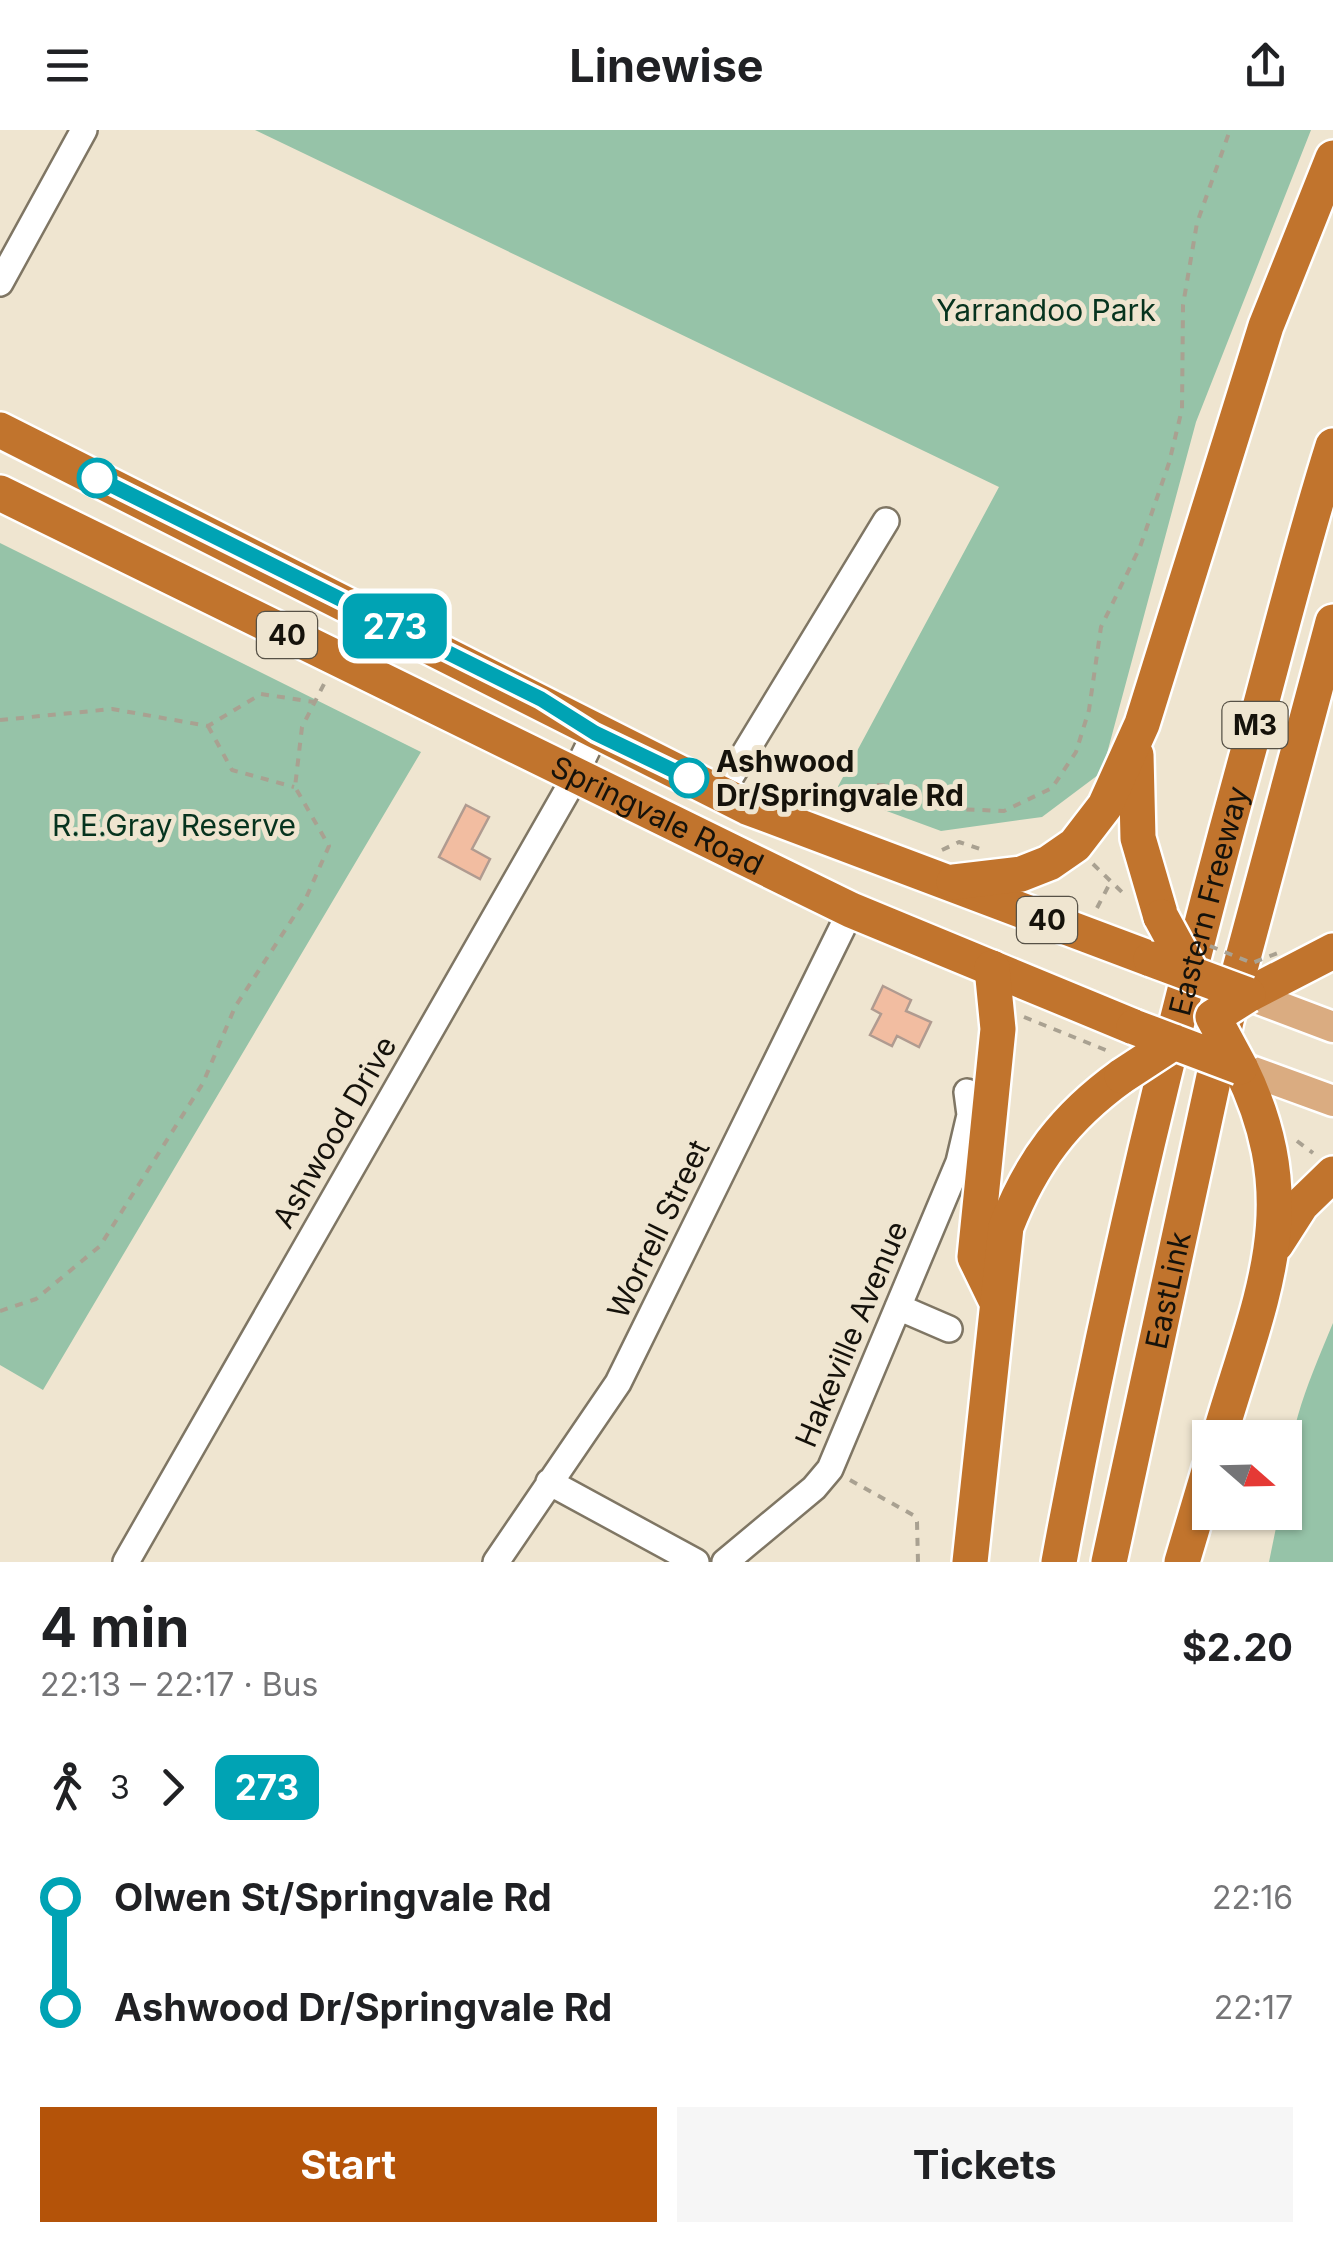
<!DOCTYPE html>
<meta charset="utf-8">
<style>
:root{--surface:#fff;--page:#f6f6f6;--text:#202124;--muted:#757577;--accent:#b45309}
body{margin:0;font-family:Inter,sans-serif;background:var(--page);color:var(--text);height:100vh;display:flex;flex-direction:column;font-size:38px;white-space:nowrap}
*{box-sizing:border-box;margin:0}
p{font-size:32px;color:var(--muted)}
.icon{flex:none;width:55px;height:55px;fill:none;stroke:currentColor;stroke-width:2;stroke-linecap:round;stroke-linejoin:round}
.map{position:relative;height:1432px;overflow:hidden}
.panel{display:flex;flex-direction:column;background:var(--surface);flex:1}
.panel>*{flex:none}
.badge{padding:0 20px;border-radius:15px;font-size:35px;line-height:65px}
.needle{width:65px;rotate:110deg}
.buttons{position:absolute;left:1192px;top:1290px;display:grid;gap:20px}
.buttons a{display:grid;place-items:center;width:110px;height:110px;border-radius:0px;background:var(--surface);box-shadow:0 2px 8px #0004;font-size:50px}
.map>.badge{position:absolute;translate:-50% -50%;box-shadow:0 0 0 5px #fff}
.legs{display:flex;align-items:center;gap:15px;height:110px;padding:0 40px;font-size:32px}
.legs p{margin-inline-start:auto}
.summary{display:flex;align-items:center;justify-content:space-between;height:170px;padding:0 40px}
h1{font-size:55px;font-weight:700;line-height:75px}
.action{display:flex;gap:20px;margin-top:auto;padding:20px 40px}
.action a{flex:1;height:115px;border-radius:0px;background:var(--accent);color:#fff;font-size:40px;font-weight:700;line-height:115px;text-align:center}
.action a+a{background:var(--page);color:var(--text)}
ul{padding:0 40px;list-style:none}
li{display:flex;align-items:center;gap:35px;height:110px;font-size:38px}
li i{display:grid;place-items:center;width:15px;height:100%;margin:0 12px;background:currentColor}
li i::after{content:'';width:25px;height:25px;margin:-12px;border:8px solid;border-radius:50%;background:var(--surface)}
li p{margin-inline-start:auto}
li:first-child i{background:linear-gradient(#0000 50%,currentColor 0)}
li:last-child i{background:linear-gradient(currentColor 50%,#0000 0)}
header{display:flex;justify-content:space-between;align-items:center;height:130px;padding:0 40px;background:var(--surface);font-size:45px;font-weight:700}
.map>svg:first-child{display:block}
.green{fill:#96c3a8}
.building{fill:#f2bda1;stroke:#b09b90;stroke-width:2.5}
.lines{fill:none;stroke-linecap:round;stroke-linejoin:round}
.minor-casing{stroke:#7f7664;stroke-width:30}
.major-casing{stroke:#fff;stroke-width:35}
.highway-casing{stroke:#fff;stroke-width:40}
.path{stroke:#a9a191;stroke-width:4;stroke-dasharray:8 8;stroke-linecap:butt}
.minor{stroke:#fff;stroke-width:25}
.major{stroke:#daac81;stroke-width:30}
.highway{stroke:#c1742d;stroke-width:35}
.highway-bridge-casing{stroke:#fff;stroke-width:40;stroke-linecap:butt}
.path-bridge{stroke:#a9a191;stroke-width:4;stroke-dasharray:8 8;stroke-linecap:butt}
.highway-bridge{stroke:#c1742d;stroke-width:35}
.line-1-casing{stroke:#fff;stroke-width:22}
.line-1{stroke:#00a3b4;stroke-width:15}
.stop-1-dot{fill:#fff;stroke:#00a3b4;stroke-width:5}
.labels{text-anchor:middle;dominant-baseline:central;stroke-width:10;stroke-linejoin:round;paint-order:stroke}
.shield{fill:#efe5d0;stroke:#565146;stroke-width:2.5}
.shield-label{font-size:28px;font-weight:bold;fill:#15120b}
.park-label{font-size:30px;fill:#06331e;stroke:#efe5d0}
.stop-label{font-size:30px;font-weight:bold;fill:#15120b;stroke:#efe5d0;text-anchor:start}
.street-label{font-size:30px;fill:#15120b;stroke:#efe5d0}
</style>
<header><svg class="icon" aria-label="menu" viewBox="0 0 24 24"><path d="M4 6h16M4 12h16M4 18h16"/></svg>Linewise<svg class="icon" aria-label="share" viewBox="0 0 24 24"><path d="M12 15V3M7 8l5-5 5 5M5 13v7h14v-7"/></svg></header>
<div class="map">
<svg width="1333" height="1432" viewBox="0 0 1333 1432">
<rect width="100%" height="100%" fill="#efe5d0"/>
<!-- green -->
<path class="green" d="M255,0H1311L1196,292L1102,642L1042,687L941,701L835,662L999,357Z
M0,413L421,622L43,1260L0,1235Z
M1333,1193V1432H1269L1279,1383L1285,1382C1285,1305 1304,1263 1333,1193Z"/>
<!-- building -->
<path class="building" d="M466,675L489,687L472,719L490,729L480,749L439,727Z
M883,856L911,870L906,881L931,892L919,917L897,906L892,916L870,905L881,884L872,879Z"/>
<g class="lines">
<defs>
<path id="minor" d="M0,153L84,0
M720,664L886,391
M898,1177L949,1199
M549,1352L696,1432
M126,1432L566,663L595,603
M496,1432L618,1253L851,780
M725,1432L814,1358L830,1339L959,1032L970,985L967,962"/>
<path id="major" d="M1248,865L1333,897
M1240,937L1333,971"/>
<g id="highway">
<path d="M0,300L747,677L1151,829"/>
<path id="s1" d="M0,363L851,780L1134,897"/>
<path d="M1136,625L1138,708L1161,787"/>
<path d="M954,752L1021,744L1049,733L1075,715L1105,676L1142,594L1266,196L1333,28"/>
<path d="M992,838L998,899L975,1127L995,1168"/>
<path d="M1248,865L1333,821"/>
<path d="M1276,1114L1301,1075L1333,1044"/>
<path d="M1219,1308C1259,1170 1309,1077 1240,937"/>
<path d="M970,1432L1006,1097C1031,1032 1065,987 1122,946"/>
<path id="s2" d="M1059,1432C1109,1159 1174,890 1248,622C1276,520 1301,417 1333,316"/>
<path id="s3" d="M1109,1432L1226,891L1333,492"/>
<path d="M1182,1432L1210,1338"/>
</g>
</defs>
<!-- minor casing -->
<use href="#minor" class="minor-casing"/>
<!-- major casing -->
<use href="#major" class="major-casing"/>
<!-- highway casing -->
<use href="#highway" class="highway-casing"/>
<!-- path -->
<path class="path" d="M0,590L112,579L208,596L261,564L314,572
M208,596L232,640L294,657
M838,681L843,673L876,655L923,657L957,679L1004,681L1052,658L1076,622L1089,580L1101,497L1140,417L1169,333L1182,279L1183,175L1197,93L1230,0
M942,720L959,712L980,719
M1093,734L1125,765
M1097,778L1110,753
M1024,887L1108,921
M1297,1011L1313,1023
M0,1181L36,1169L100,1116L203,953L235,877L306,768L329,716L295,657L302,597L324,554
M850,1350L913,1385L917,1392L918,1432"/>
<!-- minor -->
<use href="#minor" class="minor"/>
<!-- major -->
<use href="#major" class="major"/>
<!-- highway -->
<use href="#highway" class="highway"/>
<defs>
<path id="highway-bridge" d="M1161,787L1193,846
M1151,829L1248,865
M1134,897L1240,937
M1240,937L1213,887L1248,865
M1122,946L1174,912"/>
</defs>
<!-- highway-bridge casing -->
<use href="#highway-bridge" class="highway-bridge-casing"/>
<!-- path-bridge -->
<path class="path-bridge" d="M1210,816L1252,833L1283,821"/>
<!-- highway-bridge -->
<use href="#highway-bridge" class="highway-bridge"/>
</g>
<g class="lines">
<defs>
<path id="line-1" d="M97,348L541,569L595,603L689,648"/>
</defs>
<!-- line-1 casing -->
<use href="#line-1" class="line-1-casing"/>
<!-- line-1 -->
<use href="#line-1" class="line-1"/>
</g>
<!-- markers -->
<g class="stop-1-dot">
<circle cx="97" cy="348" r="18"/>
<circle cx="689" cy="648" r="18"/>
</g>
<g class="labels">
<!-- shield labels -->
<g class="shield">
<rect x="257" y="482" width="60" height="46" rx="8"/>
<rect x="1222.5" y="572" width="65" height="46" rx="8"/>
<rect x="1017" y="767" width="60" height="46" rx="8"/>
</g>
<g class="shield-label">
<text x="287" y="505">40</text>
<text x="1255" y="595">M3</text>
<text x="1047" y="790">40</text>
</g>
<!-- park labels -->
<g class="park-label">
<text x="1046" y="180">Yarrandoo Park</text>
<text x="174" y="695">R.E.Gray Reserve</text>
</g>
<!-- stop labels -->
<g class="stop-label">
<text x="716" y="631">Ashwood<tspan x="716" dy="34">Dr/Springvale Rd</tspan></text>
</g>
<!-- street labels -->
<g class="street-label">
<text stroke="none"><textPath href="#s1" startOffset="732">Springvale Road</textPath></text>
<text stroke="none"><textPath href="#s2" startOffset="678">Eastern Freeway</textPath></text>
<text transform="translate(334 1002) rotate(-60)">Ashwood Drive</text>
<text transform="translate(658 1099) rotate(-64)">Worrell Street</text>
<text stroke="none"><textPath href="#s3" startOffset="278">EastLink</textPath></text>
<text transform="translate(851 1204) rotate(-67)">Hakeville Avenue</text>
</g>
</g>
</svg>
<div class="buttons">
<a><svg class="needle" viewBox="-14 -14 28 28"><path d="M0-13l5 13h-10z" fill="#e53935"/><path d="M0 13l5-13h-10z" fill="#757577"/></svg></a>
</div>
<b class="badge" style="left:395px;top:496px;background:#00a3b4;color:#fff">273</b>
</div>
<section class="panel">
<div class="summary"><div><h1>4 min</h1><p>22:13 – 22:17 · Bus</p></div><b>$2.20</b></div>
<div class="legs"><svg class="icon" aria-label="walk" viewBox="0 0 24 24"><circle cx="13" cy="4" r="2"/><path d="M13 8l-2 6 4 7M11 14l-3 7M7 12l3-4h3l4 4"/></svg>3<svg class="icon" aria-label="forward" viewBox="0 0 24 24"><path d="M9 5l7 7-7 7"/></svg><b class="badge" style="background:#00a3b4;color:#fff">273</b></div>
<ul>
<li><i style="color:#00a3b4"></i><b>Olwen St/Springvale Rd</b><p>22:16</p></li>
<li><i style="color:#00a3b4"></i><b>Ashwood Dr/Springvale Rd</b><p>22:17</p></li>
</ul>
<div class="action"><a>Start</a><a>Tickets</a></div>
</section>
